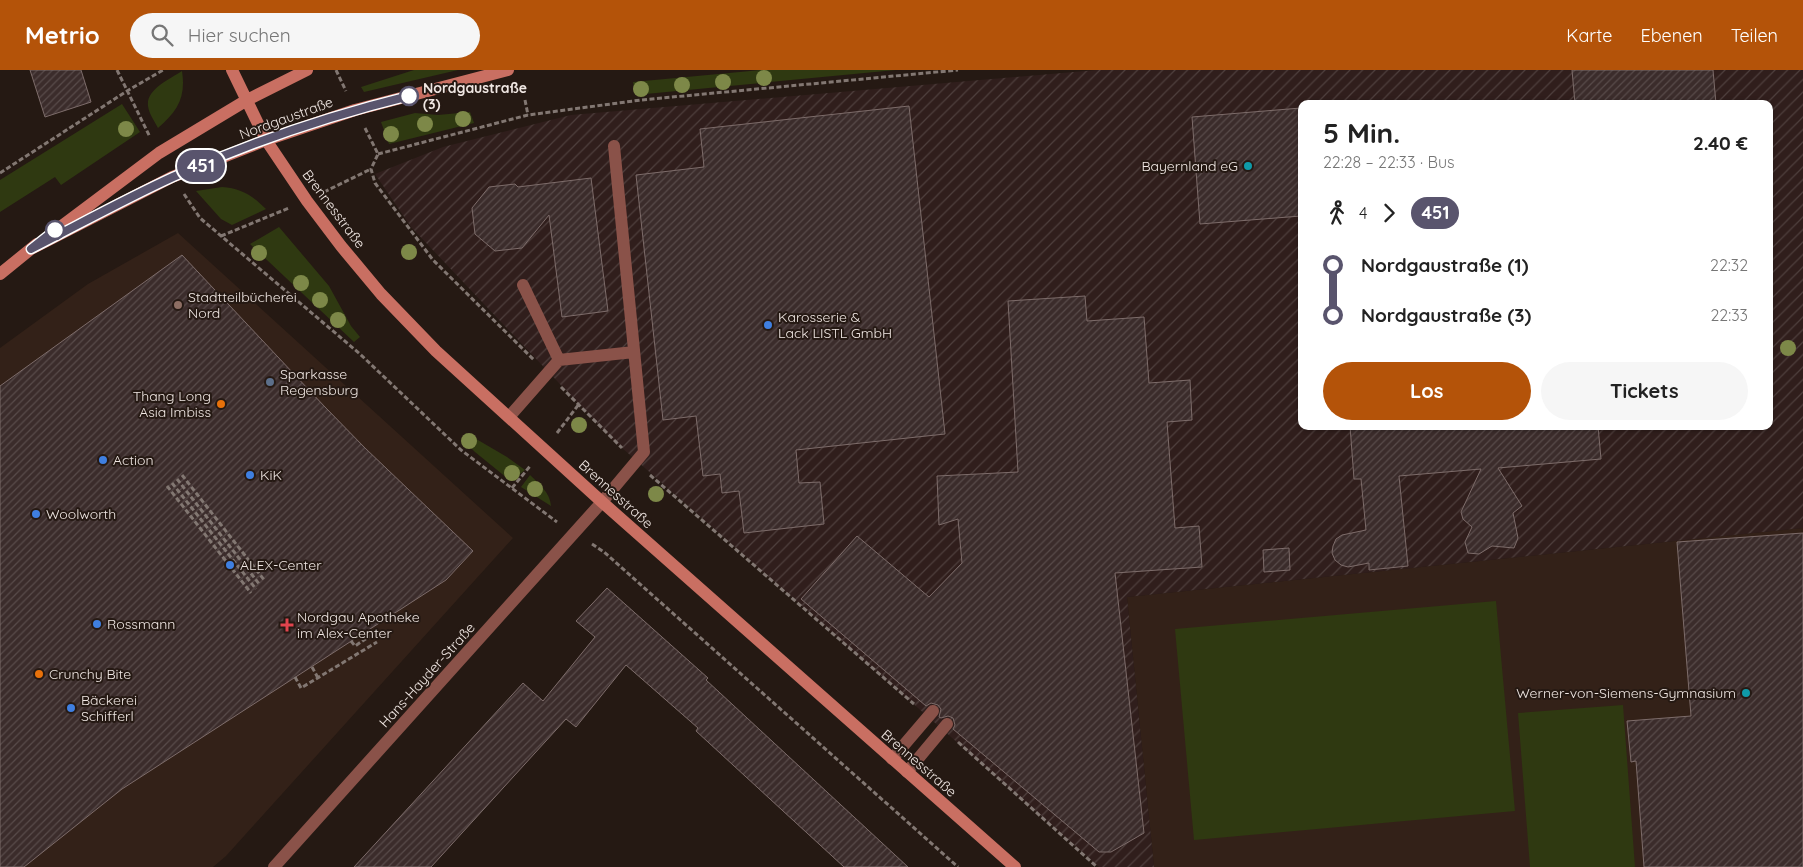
<!DOCTYPE html>
<html lang="de">
<meta charset="utf-8">
<style>
:root{--surface:#fff;--page:#f6f6f6;--text:#222;--muted:#767676;--accent:#b45309}
body{margin:0;font-family:Quicksand,sans-serif;background:var(--page);color:var(--text);height:100vh;display:flex;flex-direction:column;font-size:19px;white-space:nowrap}
*{box-sizing:border-box;margin:0}
p{font-size:16px;color:var(--muted)}
.icon{flex:none;width:28px;height:28px;fill:none;stroke:currentColor;stroke-width:2;stroke-linecap:round;stroke-linejoin:round}
.map{position:relative;flex:1;overflow:hidden}
.side{position:absolute;left:1298px;top:30px;width:475px;height:330px;display:flex;flex-direction:column;background:var(--surface);border-radius:10px;box-shadow:0 1px 4px #0004}
.side>*{flex:none}
.badge{padding:0 10px;border-radius:16px;font-size:18px;line-height:32px}
.map>.badge{position:absolute;translate:-50% -50%;box-shadow:0 0 0 2px #fff}
.legs{display:flex;align-items:center;gap:8px;height:55px;padding:0 25px;font-size:16px}
.legs p{margin-inline-start:auto}
.summary{display:flex;align-items:center;justify-content:space-between;height:85px;padding:0 25px}
h1{font-size:28px;font-weight:800;line-height:38px}
.primary-button{display:flex;gap:10px;margin-top:auto;padding:10px 25px}
.primary-button a{flex:1;height:58px;border-radius:30px;background:var(--accent);color:#fff;font-size:20px;font-weight:800;line-height:58px;text-align:center}
.primary-button a+a{background:var(--page);color:var(--text)}
ul{padding:0 25px;list-style:none}
li{display:flex;align-items:center;gap:18px;height:50px;font-size:19px}
li i{display:grid;place-items:center;width:8px;height:100%;margin:0 6px;background:currentColor}
li i::after{content:'';width:12px;height:12px;margin:-6px;border:4px solid;border-radius:50%;background:var(--surface)}
li p{margin-inline-start:auto}
li:first-child i{background:linear-gradient(#0000 50%,currentColor 0)}
li:last-child i{background:linear-gradient(currentColor 50%,#0000 0)}
header{display:flex;align-items:center;gap:30px;box-sizing:border-box;height:70px;padding:0 25px;background:var(--accent);color:#fff}
header strong{font-size:24px}
nav{display:flex;gap:28px;margin-inline-start:auto;font-size:18px}
.search{width:350px;height:45px;background:var(--page);display:flex;align-items:center;gap:12px;box-sizing:border-box;padding:0 18px;border-radius:28px;color:var(--muted);font-size:19px}
.map>svg:first-child{display:block}
.built{fill:#332118}
.industrial{fill:url(#industrial-furrows);fill-rule:evenodd}
.grass{fill:#2f3911}
.building{fill:url(#building-hatch);stroke:#7d6c6a}
.lines{fill:none;stroke-linecap:round;stroke-linejoin:round}
.path{stroke:#827772;stroke-width:3;stroke-dasharray:5 2.5;stroke-linecap:butt}
.lane{stroke:#8a5249;stroke-width:12}
.street{stroke:#8a5249;stroke-width:12}
.secondary{stroke:#c96f62;stroke-width:12}
.tree{fill:#7d8848}
.line-1-casing{stroke:#fff;stroke-width:11}
.line-1{stroke:#59546d;stroke-width:8}
.stop-1-dot{fill:#fff;stroke:#59546d;stroke-width:2.5}
.culture-dot{fill:#0f9aa8;stroke:#251913;stroke-width:2}
.education-dot{fill:#8d6e63;stroke:#251913;stroke-width:2}
.shop-dot{fill:#3f7fe0;stroke:#251913;stroke-width:2}
.service-dot{fill:#5c6f8a;stroke:#251913;stroke-width:2}
.food-dot{fill:#e8710a;stroke:#251913;stroke-width:2}
.health-dot{fill:#e0444e;stroke:#251913;stroke-width:2}
.labels{text-anchor:middle;dominant-baseline:central;stroke-width:4;stroke-linejoin:round;paint-order:stroke}
.stop-label{font-size:14px;font-weight:bold;fill:#f0e7e3;stroke:#251913;text-anchor:start}
.street-label{font-size:14px;fill:#f0e7e3;stroke:#251913}
.poi-label{font-size:14px;fill:#f0e7e3;stroke:#251913;text-anchor:start}
</style>
<header>
<strong>Metrio</strong>
<div class="search"><svg class="icon" aria-label="search" viewBox="0 0 24 24"><circle cx="10" cy="10" r="6"/><path d="M15 15l6 6"/></svg>Hier suchen</div>
<nav><a>Karte</a><a>Ebenen</a><a>Teilen</a></nav>
</header>
<div class="map">
<svg width="1803" height="797" viewBox="0 0 1803 797">
<defs>
<pattern id="industrial-furrows" width="10" height="10" patternUnits="userSpaceOnUse" patternTransform="scale(1.25)"><rect width="10" height="10" fill="#301e1c"/><path d="M-1 1l2-2M0 10L10 0M9 11l2-2" fill="none" stroke="#4e3f3d"/></pattern>
<pattern id="building-hatch" width="6" height="6" patternUnits="userSpaceOnUse" patternTransform="scale(1.25)"><rect width="6" height="6" fill="#3b2c2b"/><path d="M-1 1l2-2M0 6l6-6M5 7l2-2" fill="none" stroke="#584b4a"/></pattern>
</defs>
<rect width="100%" height="100%" fill="#251913"/>
<!-- built -->
<path class="built" d="M178,163L513,468L226,786L213,797H0V278L88,214Z
M1803,458V797H1154L1127,527Z"/>
<!-- industrial -->
<path class="industrial" d="M1097,0H1803V458L1127,527L1154,797H1099L613,370L411,157L375,104L443,77L571,45ZM1301,34H1769V356H1301Z"/>
<!-- grass -->
<path class="grass" d="M414,0H458L364,22L361,17Z
M761,0H896L635,25L633,12Z
M182,1C186,27 178,41 158,58C155,52 149,44 148,36C146,19 170,9 182,1Z
M122,34L140,62L61,115L55,107L0,142V110Z
M470,42L474,53L389,74L381,52L415,43L438,45Z
M222,117C241,118 253,126 266,139L232,155L221,149L196,121Z
M279,157L329,216L351,256L360,267L354,272L250,174Z
M466,363L507,387L525,400L515,408H507L475,382L462,369Z
M530,405C539,414 550,422 551,436L521,417Z
M1496,531L1515,741L1194,770L1175,559Z
M1623,635L1635,797H1530L1518,643Z"/>
<!-- building -->
<path class="building" d="M30,0H81L91,32L45,47Z
M1572,0H1713L1716,34H1575Z
M909,36L945,364L796,380L799,413L820,412L824,454L744,463L739,421L722,423L720,404L703,406L696,346L663,350L636,105L704,97L700,59Z
M1301,38V146L1200,154L1192,47Z
M591,108L608,241L562,247L549,145L522,178L495,181L475,164L472,138L489,117L515,114L518,117Z
M182,185L325,337L365,378L473,481L446,510L122,719L24,797H0V316Z
M1085,226L1087,251L1144,247L1149,313L1190,310L1192,350L1167,352L1175,458L1199,456L1202,497L1115,503L1144,763L1111,782H1099L953,659L955,655L953,648L948,646L941,648L939,647L941,639L938,635L931,633L926,636L801,529L857,466L929,527L962,493L958,449L939,455L937,406L1018,402L1008,231Z
M1350,356H1598L1601,389L1498,398L1522,436L1513,443L1518,468L1514,478L1492,476L1479,484L1468,483L1465,472L1472,457L1463,449L1461,442L1481,399L1399,406L1408,496L1369,500V493L1348,497L1341,495L1335,490L1332,483L1333,476L1336,469L1342,465L1366,460L1361,409H1354Z
M1803,463V797H1644L1636,691L1631,692L1627,651L1691,646L1677,472Z
M1289,478L1290,500L1264,502L1263,480Z
M607,518L708,608L706,610L908,797H844L696,661L698,658L626,595L576,657L566,649L431,797H354L523,613L543,631L595,567L576,551Z"/>
<g class="lines">
<!-- path -->
<path class="path" d="M117,0L150,67
M336,0L346,21
M525,30L528,45
M365,58L378,84L371,99L375,113L433,190L534,290
M378,84L528,45L641,30L958,0
M0,103L127,21L163,0
M324,122L371,99
M184,124L200,148L360,284L461,380L557,452
M221,166L289,138
M561,317L622,378
M557,363L579,334
M182,405L265,511
M650,405L914,634
M177,409L260,515
M172,413L256,519
M167,416L251,523
M512,418L531,395
M592,474L604,482L958,797
M351,571L355,576L373,564
M312,597L318,608
M295,607L301,618L377,572
M958,672L1097,797"/>
<!-- lane -->
<path class="lane" d="M523,215L559,290
M509,347L559,290L634,282
M602,432L644,382L614,76
M892,689L933,641
M907,702L947,654"/>
<!-- street -->
<path class="street" d="M274,797L602,432"/>
<!-- secondary -->
<path class="secondary" d="M232,0L266,70L307,131L341,176L381,224L436,281L602,432L1015,797
M59,158L159,83L247,30L307,0
M31,179L172,107L266,70L355,40L508,0
M0,204L37,174"/>
</g>
<!-- trees -->
<g class="tree">
<circle cx="764" cy="8" r="8"/>
<circle cx="723" cy="12" r="8"/>
<circle cx="682" cy="15" r="8"/>
<circle cx="641" cy="19" r="8"/>
<circle cx="463" cy="49" r="8"/>
<circle cx="425" cy="54" r="8"/>
<circle cx="126" cy="59" r="8"/>
<circle cx="391" cy="64" r="8"/>
<circle cx="409" cy="182" r="8"/>
<circle cx="259" cy="183" r="8"/>
<circle cx="301" cy="213" r="8"/>
<circle cx="320" cy="230" r="8"/>
<circle cx="338" cy="250" r="8"/>
<circle cx="1788" cy="278" r="8"/>
<circle cx="579" cy="355" r="8"/>
<circle cx="469" cy="371" r="8"/>
<circle cx="512" cy="403" r="8"/>
<circle cx="535" cy="419" r="8"/>
<circle cx="656" cy="424" r="8"/>
</g>
<g class="lines">
<defs>
<path id="line-1" d="M55,160L31,179C78,155 125,129 173,107C249,73 328,46 409,26"/>
</defs>
<!-- line-1 casing -->
<use href="#line-1" class="line-1-casing"/>
<!-- line-1 -->
<use href="#line-1" class="line-1"/>
</g>
<!-- markers -->
<g class="stop-1-dot">
<circle cx="409" cy="26" r="9"/>
<circle cx="55" cy="160" r="9"/>
</g>
<g class="culture-dot">
<circle cx="1248" cy="96" r="5"/>
<circle cx="1746" cy="623" r="5"/>
</g>
<circle class="education-dot" cx="178" cy="235" r="5"/>
<g class="shop-dot">
<circle cx="768" cy="255" r="5"/>
<circle cx="103" cy="390" r="5"/>
<circle cx="250" cy="405" r="5"/>
<circle cx="36" cy="444" r="5"/>
<circle cx="230" cy="495" r="5"/>
<circle cx="97" cy="554" r="5"/>
<circle cx="71" cy="638" r="5"/>
</g>
<circle class="service-dot" cx="270" cy="312" r="5"/>
<g class="food-dot">
<circle cx="221" cy="334" r="5"/>
<circle cx="39" cy="604" r="5"/>
</g>
<path class="health-dot" d="M284.5 547.5h5v5h5v5h-5v5h-5v-5h-5v-5h5z"/>
<g class="labels">
<!-- stop labels -->
<g class="stop-label">
<text x="423" y="18">Nordgaustraße<tspan x="423" dy="16">(3)</tspan></text>
</g>
<!-- street labels -->
<g class="street-label">
<text transform="translate(286 48) rotate(-20)">Nordgaustraße</text>
<text transform="translate(334 139) rotate(53)">Brennesstraße</text>
<text transform="translate(616 424) rotate(42)">Brennesstraße</text>
<text transform="translate(427 605) rotate(-48)">Hans-Hayder-Straße</text>
<text transform="translate(919 693) rotate(41)">Brennesstraße</text>
</g>
<!-- poi labels -->
<g class="poi-label">
<text x="1238" y="96" text-anchor="end">Bayernland eG</text>
<text x="188" y="227">Stadtteilbücherei<tspan x="188" dy="16">Nord</tspan></text>
<text x="778" y="247">Karosserie &amp;<tspan x="778" dy="16">Lack LISTL GmbH</tspan></text>
<text x="280" y="304">Sparkasse<tspan x="280" dy="16">Regensburg</tspan></text>
<text x="211" y="326" text-anchor="end">Thang Long<tspan x="211" dy="16">Asia Imbiss</tspan></text>
<text x="113" y="390">Action</text>
<text x="260" y="405">KiK</text>
<text x="46" y="444">Woolworth</text>
<text x="240" y="495">ALEX-Center</text>
<text x="297" y="547">Nordgau Apotheke<tspan x="297" dy="16">im Alex-Center</tspan></text>
<text x="107" y="554">Rossmann</text>
<text x="49" y="604">Crunchy Bite</text>
<text x="1736" y="623" text-anchor="end">Werner-von-Siemens-Gymnasium</text>
<text x="81" y="630">Bäckerei<tspan x="81" dy="16">Schifferl</tspan></text>
</g>
</g>
</svg>
<b class="badge" style="left:201px;top:96px;background:#59546d;color:#fff">451</b>
<section class="side">
<div class="summary"><div><h1>5 Min.</h1><p>22:28 – 22:33 · Bus</p></div><b>2.40 €</b></div>
<div class="legs"><svg class="icon" aria-label="walk" viewBox="0 0 24 24"><circle cx="13" cy="4" r="2"/><path d="M13 8l-2 6 4 7M11 14l-3 7M7 12l3-4h3l4 4"/></svg>4<svg class="icon" aria-label="forward" viewBox="0 0 24 24"><path d="M9 5l7 7-7 7"/></svg><b class="badge" style="background:#59546d;color:#fff">451</b></div>
<ul>
<li><i style="color:#59546d"></i><b>Nordgaustraße (1)</b><p>22:32</p></li>
<li><i style="color:#59546d"></i><b>Nordgaustraße (3)</b><p>22:33</p></li>
</ul>
<div class="primary-button"><a>Los</a><a>Tickets</a></div>
</section>
</div>
